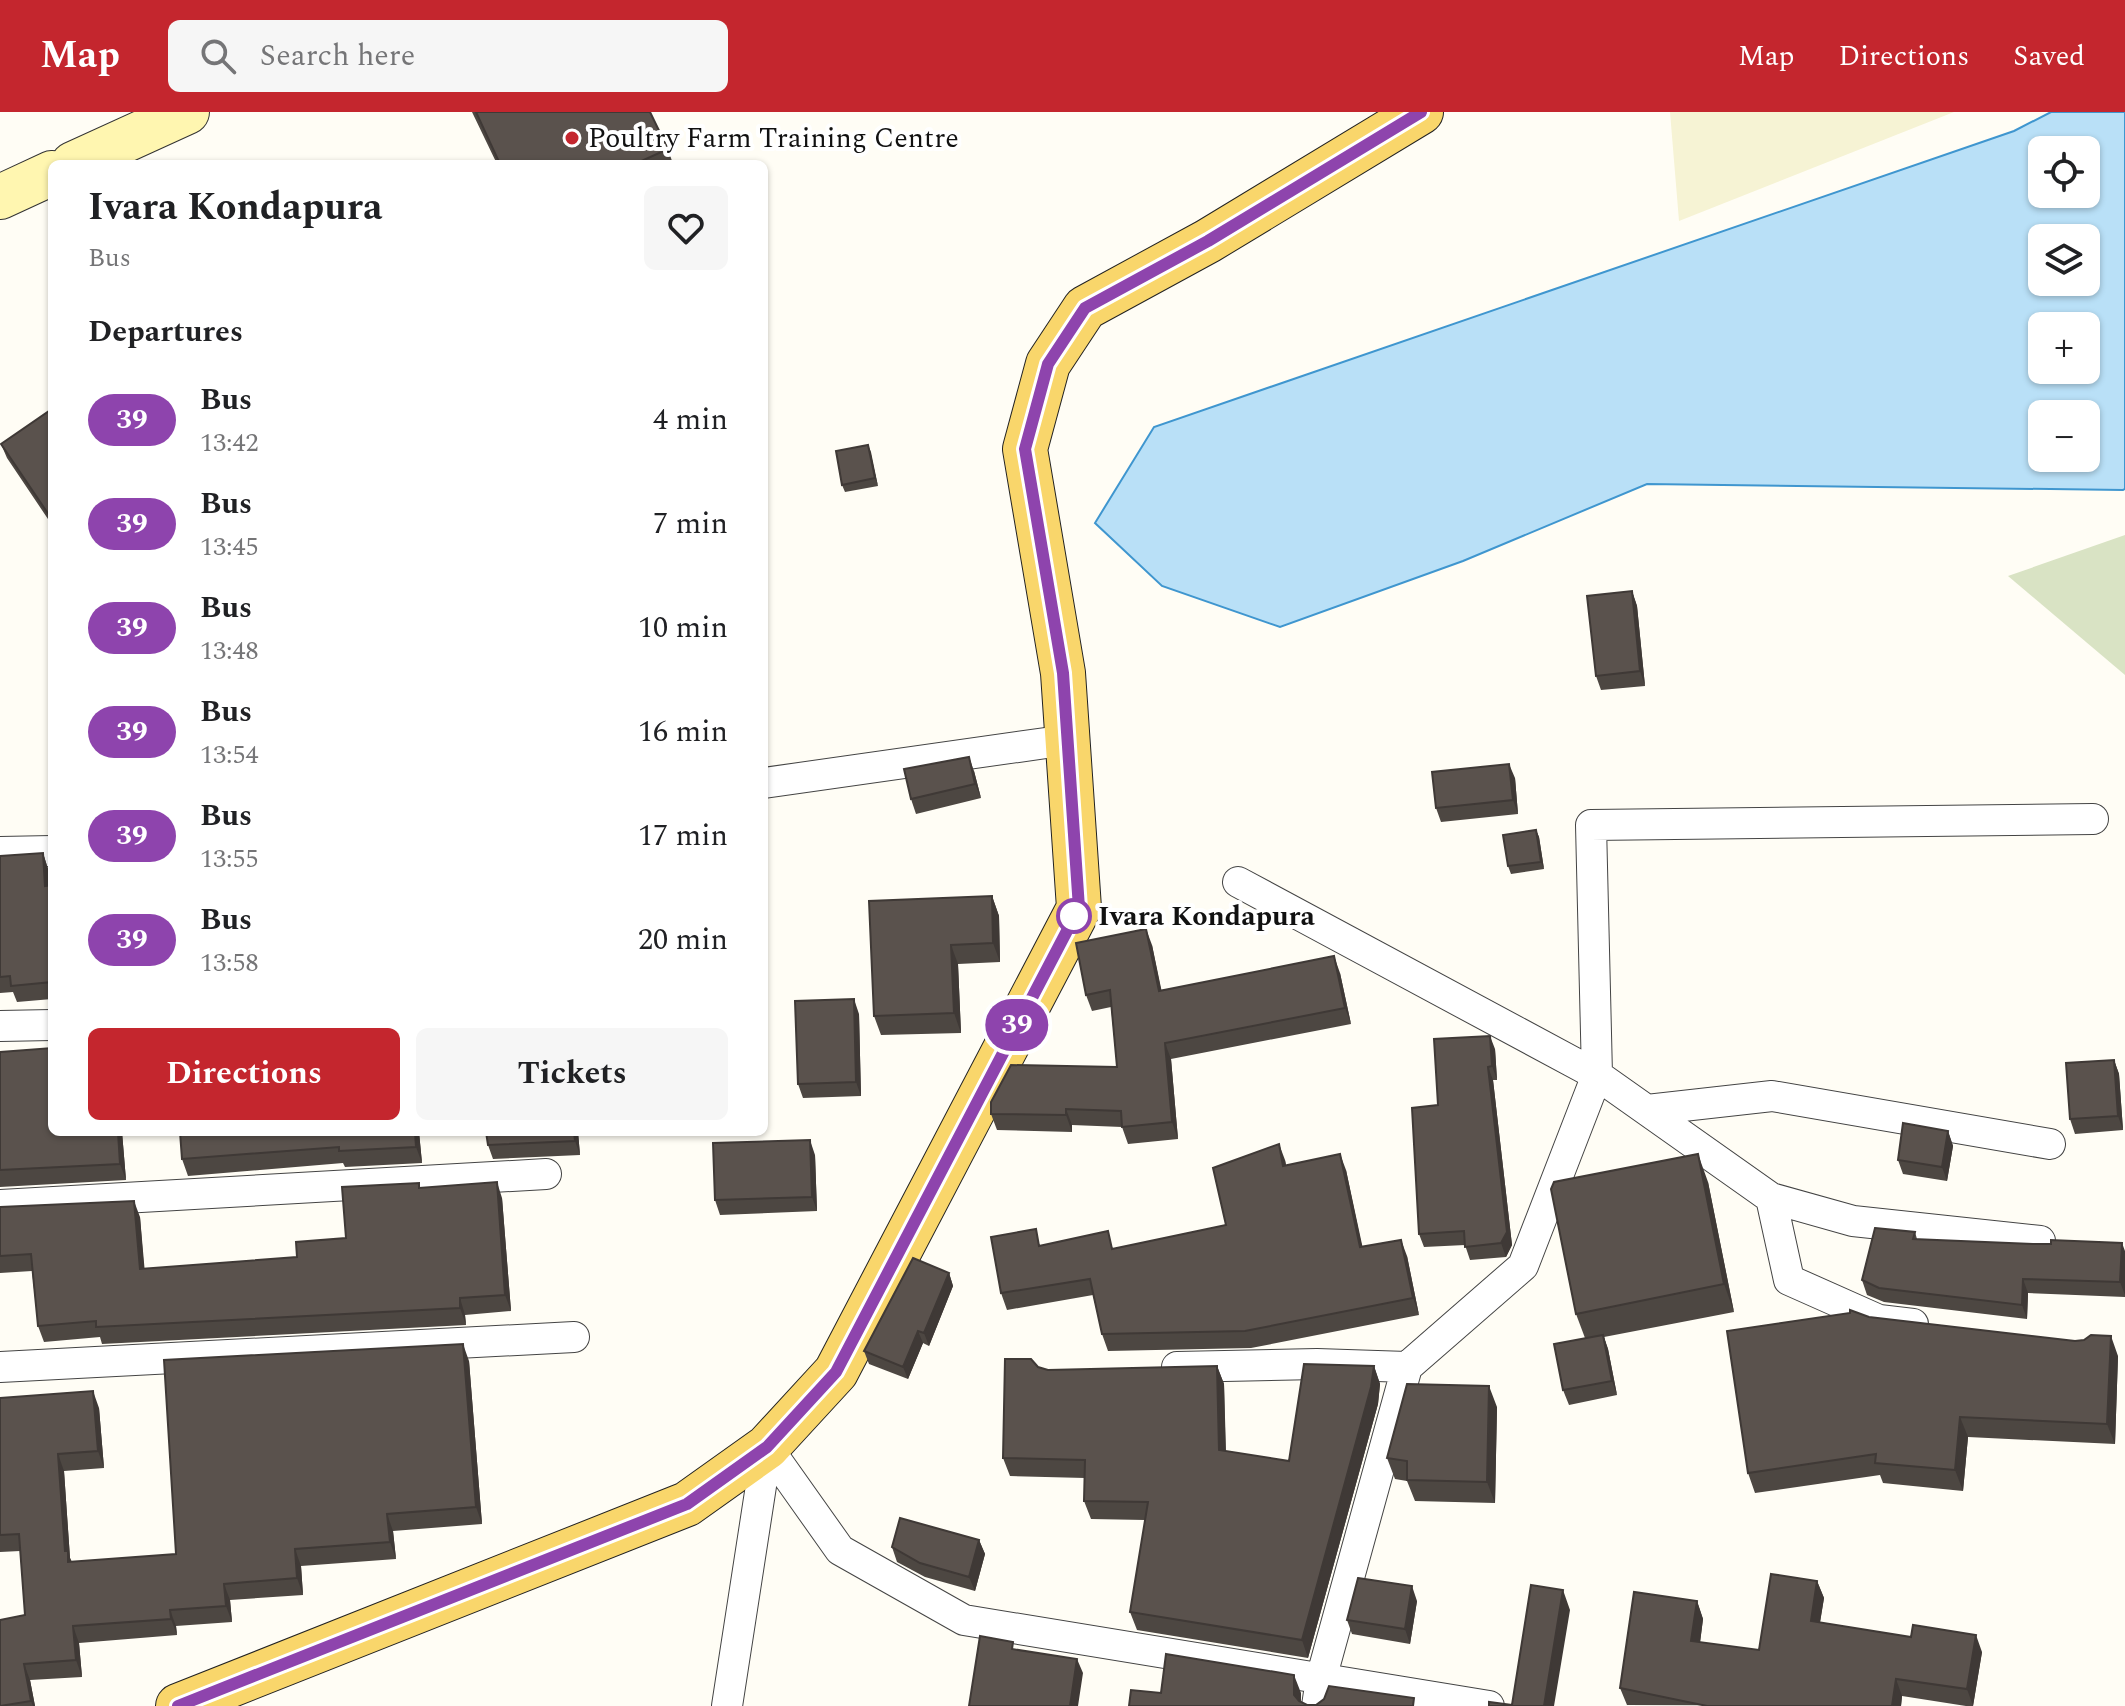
<!DOCTYPE html>
<meta charset="utf-8">
<style>
:root{--surface:#fff;--page:#f6f6f6;--text:#202124;--muted:#757577;--accent:#c4262e}
body{margin:0;font-family:Spectral,serif;background:var(--page);color:var(--text);height:100vh;display:flex;flex-direction:column;font-size:30px;white-space:nowrap}
*{box-sizing:border-box;margin:0}
p{font-size:26px;color:var(--muted)}
.icon{flex:none;width:44px;height:44px;fill:none;stroke:currentColor;stroke-width:2;stroke-linecap:round;stroke-linejoin:round}
.map{position:relative;flex:1;overflow:hidden}
.drawer{position:absolute;left:48px;top:48px;width:720px;height:976px;display:flex;flex-direction:column;background:var(--surface);border-radius:12px;box-shadow:0 2px 6px #0004}
.drawer>*{flex:none}
.badge{padding:0 16px;border-radius:26px;font-size:28px;line-height:52px}
.buttons{position:absolute;left:2028px;top:24px;display:grid;gap:16px}
.buttons a{display:grid;place-items:center;width:72px;height:72px;border-radius:12px;background:var(--surface);box-shadow:0 2px 6px #0004;font-size:40px}
.map>.badge{position:absolute;translate:-50% -50%;box-shadow:0 0 0 4px #fff}
h2{padding:0 40px;font-size:30px;line-height:72px}
.round{display:grid;place-items:center;flex:none;width:84px;height:84px;border-radius:12px;background:var(--page)}
.summary{display:flex;align-items:center;justify-content:space-between;height:136px;padding:0 40px}
h1{font-size:38px;font-weight:700;line-height:60px}
.cta{display:flex;gap:16px;margin-top:auto;padding:16px 40px}
.cta a{flex:1;height:92px;border-radius:12px;background:var(--accent);color:#fff;font-size:32px;font-weight:700;line-height:92px;text-align:center}
.cta a+a{background:var(--page);color:var(--text)}
ul{padding:0;list-style:none}
li{display:flex;align-items:center;gap:24px;height:104px;padding:0 40px}
li div{flex:1}
li b{display:block;font-size:30px}
li em{font-style:normal}
li .badge{min-width:88px;font-weight:700;text-align:center}
header{display:flex;align-items:center;gap:48px;box-sizing:border-box;height:112px;padding:0 40px;background:var(--accent);color:#fff}
header strong{font-size:38px}
nav{display:flex;gap:44px;margin-inline-start:auto;font-size:28px}
.search{width:560px;height:72px;background:var(--page);display:flex;align-items:center;gap:20px;box-sizing:border-box;padding:0 28px;border-radius:12px;color:var(--muted);font-size:30px}
.map>svg:first-child{display:block}
.farmland{fill:#f6f3d4}
.cemetery{fill:#d9e3c4}
.water{fill:#b9e0f7;stroke:#3f96cf;stroke-width:2;fill-rule:evenodd}
.lines{fill:none;stroke-linecap:round;stroke-linejoin:round}
.minor-casing{stroke:#444;stroke-width:32}
.secondary-casing{stroke:#333;stroke-width:46}
.primary-casing{stroke:#222;stroke-width:46}
.minor{stroke:#fff;stroke-width:30}
.secondary{stroke:#fff6b0;stroke-width:44}
.primary{stroke:#f9d66b;stroke-width:44}
.wall{fill:#4d4742}
.shaded-wall{fill:#3f3936}
.building{fill:#5a524d;stroke:#3f3936;stroke-width:2}
.line-casing{stroke:#fff;stroke-width:18}
.line{stroke:#8e44ad;stroke-width:12}
.poi-dot{fill:#c4262e;stroke:#fff;stroke-width:3}
.stop-dot{fill:#fff;stroke:#8e44ad;stroke-width:4}
.labels{text-anchor:middle;dominant-baseline:central;stroke-width:8;stroke-linejoin:round;paint-order:stroke}
.poi-label{font-size:28px;fill:#111;stroke:#fff;text-anchor:start}
.stop-label{font-size:28px;font-weight:bold;fill:#111;stroke:#fff;text-anchor:start}
</style>
<header>
<strong>Map</strong>
<div class="search"><svg class="icon" aria-label="search" viewBox="0 0 24 24"><circle cx="10" cy="10" r="6"/><path d="M15 15l6 6"/></svg>Search here</div>
<nav><a>Map</a><a>Directions</a><a>Saved</a></nav>
</header>
<div class="map">
<svg width="2125" height="1594" viewBox="0 0 2125 1594">
<rect width="100%" height="100%" fill="#fffdf5"/>
<!-- farmland -->
<path class="farmland" d="M1670,0H1954L1679,109Z"/>
<!-- cemetery -->
<path class="cemetery" d="M2125,423V563L2008,464Z"/>
<!-- water -->
<path class="water" d="M2051,0H2125V377L2123,378L1647,372L1463,449L1280,515L1162,474L1095,411L1154,315L2014,19ZM2042,38H2086V82H2042ZM2042,126H2086V170H2042ZM2042,214H2086V258H2042ZM2042,302H2086V346H2042Z"/>
<g class="lines">
<defs>
<path id="minor" d="M764,671L1067,628
M0,740L52,739
M1238,770L1597,963L1771,1086L1789,1168L1879,1208L1913,1212
M0,914L52,913
M1647,998L1772,984L2050,1032
M1771,1086L1853,1109L2040,1129
M0,1093L546,1062
M0,1255L574,1225
M1177,1255L1317,1252L1407,1255
M767,1335L840,1438L964,1508L1489,1594
M727,1594L767,1335
M1317,1594L1321,1567L1407,1255L1523,1154L1597,963L1591,713L2093,707"/>
<path id="secondary" d="M73,52L187,0
M0,85L52,61"/>
<path id="primary" d="M178,1594L687,1392L767,1335L836,1260L1079,796L1063,561L1025,337L1048,252L1085,196L1208,129L1421,0"/>
</defs>
<!-- minor casing -->
<use href="#minor" class="minor-casing"/>
<!-- secondary casing -->
<use href="#secondary" class="secondary-casing"/>
<!-- primary casing -->
<use href="#primary" class="primary-casing"/>
<!-- minor -->
<use href="#minor" class="minor"/>
<!-- secondary -->
<use href="#secondary" class="secondary"/>
<!-- primary -->
<use href="#primary" class="primary"/>
</g>
<!-- wall -->
<path class="wall" d="M472,0H650L668,37L673,52H497Z
M52,297V413L7,346L1,332Z
M868,333L878,374L845,380L842,373Z
M1632,479L1637,494L1645,574L1601,578L1596,564Z
M974,659L981,686L916,702L911,687Z
M1515,666L1518,702L1441,710L1436,696Z
M1536,718L1539,725L1544,757L1511,762L1508,754Z
M43,741L48,757L50,773H52V887L17,890L13,880L0,881V744Z
M992,784L999,804L1000,850L958,852L961,921L881,923L874,904Z
M1152,833L1161,878L1340,861L1351,912L1171,947L1178,1027L1128,1032L1122,1015L1072,1013V1020L997,1018L991,1002L1117,955L1111,895L1092,899L1086,883Z
M859,902L861,984L803,986L798,972Z
M1495,937L1497,968H1493L1512,1133L1506,1145L1470,1148L1465,1133L1424,1135L1419,1122L1438,993Z
M0,940L122,1020L126,1068L0,1075Z
M2114,948L2119,962L2123,1018L2075,1022L2070,1007Z
M1948,1019L1953,1034L1947,1069L1903,1062L1898,1048Z
M180,1020H419L422,1051L345,1055L343,1051L188,1064L182,1047Z
M578,1020L580,1043L493,1047L488,1033Z
M815,1043L817,1099L720,1103L715,1088Z
M1285,1048L1286,1053L1346,1058L1362,1135L1407,1144L1419,1203L1251,1236L1108,1239L1102,1222L1093,1183L1007,1198L1001,1181L1042,1134L1114,1137L1226,1113Z
M1708,1070L1734,1200L1604,1225L1608,1237L1617,1283L1569,1293L1563,1278L1585,1226L1576,1202Z
M419,1071L420,1076L502,1086L511,1199L465,1203L466,1213L102,1232L100,1225L44,1230L38,1214L32,1159L0,1161V1095L140,1105L144,1157L297,1145L346,1126Z
M1915,1120L1917,1127L2125,1139V1185L2028,1181L2027,1207L1884,1190L1867,1183L1862,1168Z
M949,1161L953,1174L929,1234L923,1231L908,1267L869,1252L864,1239Z
M1869,1205L2118,1244L2115,1332L1968,1325L1963,1379L1883,1371L1880,1363L1755,1381L1748,1361Z
M469,1249L482,1412L393,1419L396,1447L301,1454L303,1483L230,1488L232,1510L176,1514L177,1523L79,1531L82,1565L30,1568L35,1594H0L25,1503L20,1439L0,1440V1286L99,1296L104,1356L64,1359L70,1446L72,1450L176,1442Z
M1217,1254L1224,1272L1226,1339L1289,1349L1374,1254L1380,1272L1378,1292L1308,1546L1137,1518L1130,1500L1145,1408L1091,1407L1084,1389L1085,1366L1010,1364L1003,1346L1038,1255L1048,1258Z
M1497,1295L1495,1391L1415,1389L1407,1369L1395,1367L1387,1346Z
M979,1428L985,1442L975,1479L925,1465L897,1450L892,1435Z
M1817,1469L1824,1486L1820,1511L1982,1540L1973,1594H1966L1902,1584L1901,1594L1627,1593L1620,1576L1697,1489L1703,1507L1700,1530L1759,1538Z
M1417,1489L1410,1532L1352,1522L1347,1508Z"/>
<!-- shaded-wall -->
<path class="shaded-wall" d="M868,333L871,340L878,374L875,366Z
M1632,479L1637,494L1645,574L1640,559Z
M969,645L974,659L981,686L975,672Z
M1509,652L1515,666L1518,702L1513,688Z
M1536,718L1539,725L1544,757L1541,750Z
M43,741L48,757L51,790L45,774Z
M992,784L999,804L1000,850L993,831Z
M1146,817L1152,833L1165,895L1159,879Z
M951,833L958,852L961,921L954,901Z
M1334,844L1340,861L1351,912L1345,896Z
M854,887L859,902L861,984L856,970Z
M1490,924L1495,937L1497,968L1492,954Z
M1165,931L1171,947L1178,1027L1172,1010Z
M2114,948L2119,962L2123,1018L2118,1004Z
M1488,955L1493,968L1512,1133L1506,1145L1501,1131Z
M1066,997L1072,1013V1020L1066,1003Z
M1948,1019L1953,1034L1947,1069L1942,1055Z
M118,1020H122L126,1068L120,1052Z
M415,1020H419L422,1051L416,1035Z
M574,1020H578L580,1043L575,1029Z
M810,1028L815,1043L817,1099L812,1085Z
M1279,1032L1285,1048L1289,1070L1283,1054Z
M1340,1042L1346,1058L1366,1151L1360,1135Z
M1698,1042L1708,1070L1734,1200L1724,1172Z
M497,1070L502,1086L511,1199L505,1183Z
M134,1089L140,1105L146,1173L140,1157Z
M1401,1128L1407,1144L1419,1203L1413,1186Z
M2122,1131L2125,1139V1183L2120,1170Z
M949,1161L953,1174L929,1234L924,1221Z
M2023,1167L2028,1181L2027,1207L2022,1193Z
M460,1186L465,1203L466,1213L460,1196Z
M918,1219L923,1231L908,1267L903,1255Z
M1603,1223L1608,1237L1617,1283L1612,1269Z
M2111,1224L2118,1244L2115,1332L2107,1312Z
M463,1232L469,1249L482,1412L476,1395Z
M1217,1254L1224,1272L1226,1356L1219,1338Z
M1374,1254L1380,1272L1378,1292L1308,1546L1302,1528Z
M1489,1274L1497,1295L1495,1391L1487,1370Z
M93,1279L99,1296L104,1356L98,1339Z
M1960,1305L1968,1325L1963,1379L1955,1358Z
M58,1342L64,1359L70,1446L74,1456L75,1466L65,1439Z
M387,1402L393,1419L396,1447L390,1430Z
M979,1428L985,1442L975,1479L969,1465Z
M295,1437L301,1454L303,1483L297,1466Z
M1817,1469L1824,1486L1817,1527L1811,1509Z
M224,1472L230,1488L232,1510L226,1494Z
M1412,1474L1417,1489L1410,1532L1405,1517Z
M1563,1478L1570,1498L1554,1594H1544Z
M1697,1489L1703,1507L1698,1547L1691,1529Z
M170,1498L176,1514L177,1523L171,1507Z
M73,1514L79,1531L82,1565L76,1548Z
M1976,1523L1982,1540L1973,1594L1967,1577Z
M1077,1547L1083,1561L1078,1594H1070Z
M24,1552L30,1568L35,1594H33L31,1589Z
M1294,1563L1301,1581V1594L1294,1583Z
M1896,1567L1902,1584L1901,1594H1892Z"/>
<!-- building -->
<path class="building" d="M476,0H650L668,37L635,52H500Z
M52,297V405L51,406L1,332Z
M868,333L875,366L842,373L836,339Z
M1632,479L1640,559L1596,564L1587,484Z
M969,645L975,672L911,687L904,657Z
M1509,652L1513,688L1436,696L1432,660Z
M1536,718L1541,750L1508,754L1503,723Z
M43,741L45,774L52,773V870L11,874L10,864L0,865V744Z
M992,784L993,831L951,833L954,901L874,904L869,789Z
M1146,817L1159,879L1334,844L1345,896L1165,931L1172,1010L1122,1015L1121,999L1066,997V1003L991,1002V990L1011,953L1117,955L1110,878L1086,883L1076,831Z
M854,887L856,970L798,972L795,889Z
M1490,924L1492,954L1488,955L1507,1120L1501,1131L1465,1135L1464,1119L1419,1122L1412,996L1438,993L1434,927Z
M52,936V1020H118L120,1052L0,1058V940Z
M2114,948L2118,1004L2070,1007L2066,951Z
M1903,1011L1948,1019L1942,1055L1898,1048Z
M180,1020H415L416,1035L339,1039V1035L182,1047Z
M486,1020H574L575,1029L488,1033Z
M810,1028L812,1085L715,1088L713,1031Z
M1279,1032L1283,1054L1340,1042L1360,1135L1401,1128L1413,1186L1245,1219L1102,1222L1090,1167L1001,1181L991,1125L1036,1117L1039,1134L1108,1119L1112,1137L1226,1113L1213,1056Z
M1698,1042L1724,1172L1576,1202L1551,1077L1554,1070Z
M497,1070L505,1183L460,1186V1196L96,1215V1209L38,1214L31,1142L0,1144V1095L134,1089L140,1157L297,1145L296,1130L346,1126L342,1075L419,1071V1076Z
M1875,1116L1915,1120L1913,1127L2033,1132H2051V1128L2122,1131L2120,1170L2023,1167L2022,1193L1879,1176L1862,1168Z
M913,1146L949,1161L924,1221L918,1219L903,1255L864,1239Z
M1850,1198L1869,1205L2075,1229L2084,1228L2091,1223L2111,1224L2107,1312L1960,1305L1955,1358L1875,1351L1876,1342L1748,1361L1727,1219L1850,1201Z
M1603,1223L1612,1269L1563,1278L1554,1232Z
M463,1232L476,1395L387,1402L390,1430L295,1437L297,1466L224,1472L226,1494L170,1498L171,1507L73,1514L76,1548L24,1552L31,1589L0,1594V1508L25,1503L19,1422L0,1423V1286L93,1279L98,1339L58,1342L65,1439H68V1450L176,1442L164,1248Z
M1005,1247H1031L1038,1255L1048,1258L1217,1254L1219,1338L1289,1349L1304,1252L1374,1254L1371,1275L1302,1528L1130,1500L1148,1390L1084,1389L1085,1348L1003,1346Z
M1407,1272L1489,1274L1487,1370L1407,1368V1349L1387,1346Z
M900,1406L979,1428L969,1465L920,1451L892,1435Z
M1771,1462L1817,1469L1811,1509L1911,1525L1913,1513L1976,1523L1967,1577L1896,1567L1892,1594H1707L1620,1576L1634,1480L1697,1489L1691,1529L1759,1538Z
M1358,1466L1412,1474L1405,1517L1347,1508Z
M1531,1473L1563,1478L1544,1594H1489V1590L1512,1593Z
M980,1524L1013,1530L1012,1537L1077,1547L1070,1594H969Z
M1166,1542L1294,1563V1583L1299,1589L1307,1593H1316L1324,1587L1329,1574L1414,1586L1413,1594H1129L1131,1578L1161,1581Z"/>
<g class="lines">
<defs>
<path id="line" d="M178,1594L687,1392L767,1335L836,1260L1079,796L1063,561L1025,337L1048,252L1085,196L1208,129L1421,0"/>
</defs>
<!-- line casing -->
<use href="#line" class="line-casing"/>
<!-- line -->
<use href="#line" class="line"/>
</g>
<!-- markers -->
<circle class="poi-dot" cx="572" cy="26" r="8"/>
<circle class="stop-dot" cx="1074" cy="804" r="16"/>
<g class="labels">
<!-- poi labels -->
<g class="poi-label">
<text x="588" y="26">Poultry Farm Training Centre</text>
</g>
<!-- stop labels -->
<g class="stop-label">
<text x="1098" y="804">Ivara Kondapura</text>
</g>
</g>
</svg>
<div class="buttons">
<a><svg class="icon" aria-label="locate" viewBox="0 0 24 24"><circle cx="12" cy="12" r="6"/><path d="M12 2v4M12 18v4M2 12h4M18 12h4"/></svg></a>
<a><svg class="icon" aria-label="layers" viewBox="0 0 24 24"><path d="M12 4l9 5-9 5-9-5zM3 14l9 5 9-5"/></svg></a>
<a>+</a>
<a>−</a>
</div>
<b class="badge" style="left:1017px;top:913px;background:#8e44ad;color:#fff">39</b>
<section class="drawer">
<div class="summary"><div><h1>Ivara Kondapura</h1><p>Bus</p></div><a class="round"><svg class="icon" aria-label="heart" viewBox="0 0 24 24"><path d="M12 20l-8-8c-3-5 5-10 8-4 3-6 11-1 8 4z"/></svg></a></div>
<h2>Departures</h2>
<ul>
<li><span class="badge" style="background:#8e44ad;color:#fff">39</span><div><b>Bus</b><p>13:42</p></div><em>4 min</em></li>
<li><span class="badge" style="background:#8e44ad;color:#fff">39</span><div><b>Bus</b><p>13:45</p></div><em>7 min</em></li>
<li><span class="badge" style="background:#8e44ad;color:#fff">39</span><div><b>Bus</b><p>13:48</p></div><em>10 min</em></li>
<li><span class="badge" style="background:#8e44ad;color:#fff">39</span><div><b>Bus</b><p>13:54</p></div><em>16 min</em></li>
<li><span class="badge" style="background:#8e44ad;color:#fff">39</span><div><b>Bus</b><p>13:55</p></div><em>17 min</em></li>
<li><span class="badge" style="background:#8e44ad;color:#fff">39</span><div><b>Bus</b><p>13:58</p></div><em>20 min</em></li>
</ul>
<div class="cta"><a>Directions</a><a>Tickets</a></div>
</section>
</div>
